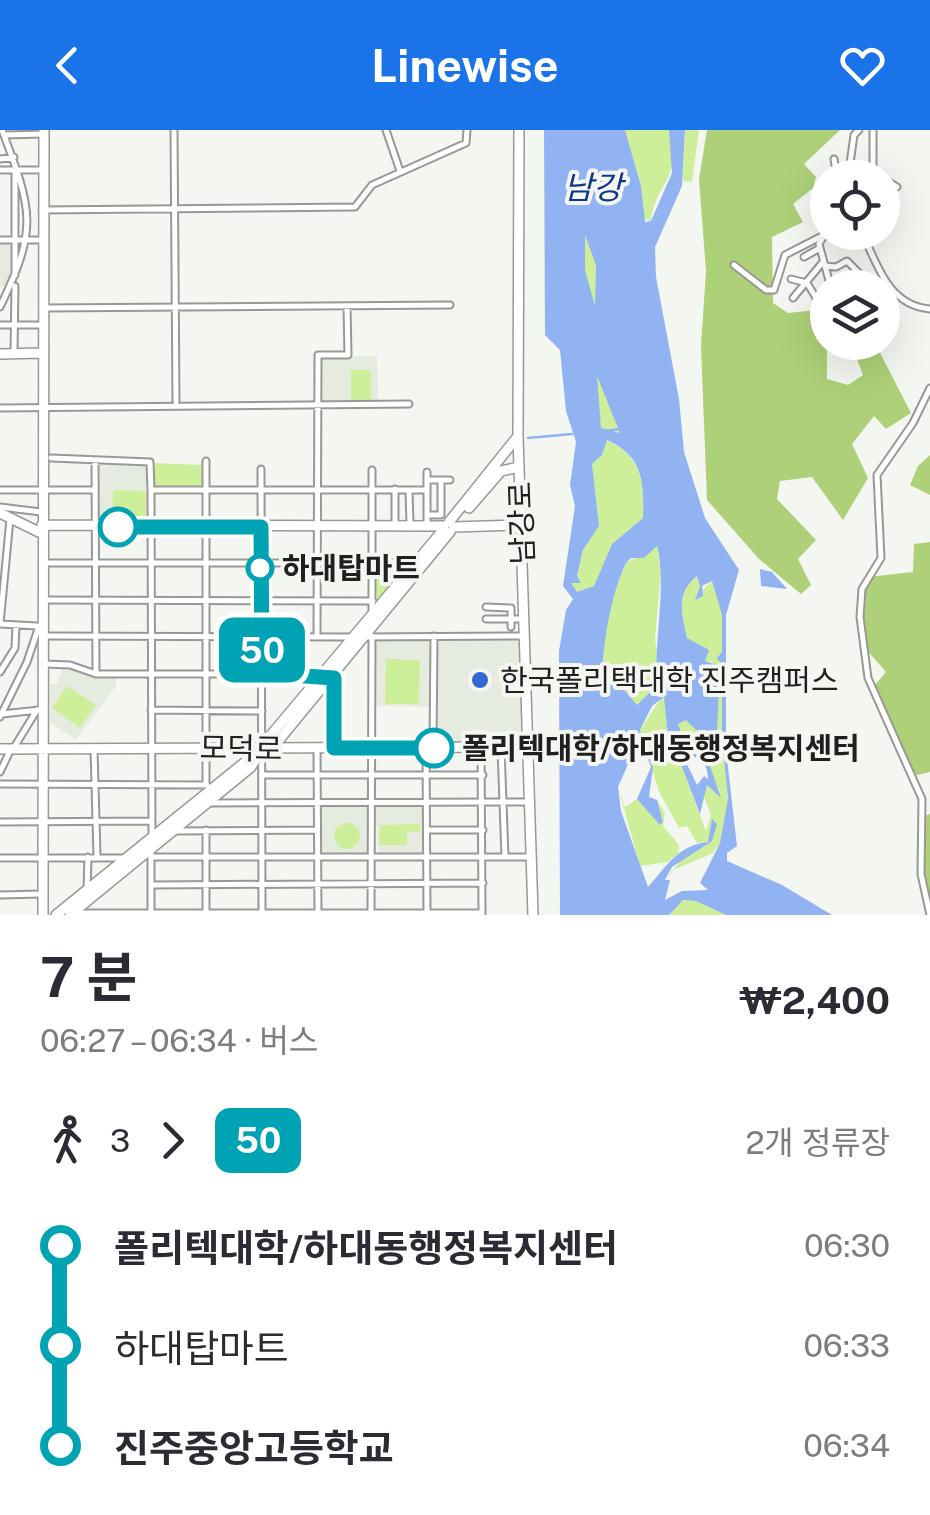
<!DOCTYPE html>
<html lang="ko">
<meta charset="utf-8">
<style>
:root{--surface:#fff;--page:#f7f7f7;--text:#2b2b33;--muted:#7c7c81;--accent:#1a73e8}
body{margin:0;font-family:"Public Sans","Noto Sans KR",sans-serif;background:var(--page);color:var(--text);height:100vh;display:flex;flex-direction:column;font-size:38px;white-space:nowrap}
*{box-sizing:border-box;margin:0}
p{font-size:32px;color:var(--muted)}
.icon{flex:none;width:55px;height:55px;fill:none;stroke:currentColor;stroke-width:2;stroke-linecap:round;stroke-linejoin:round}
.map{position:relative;height:785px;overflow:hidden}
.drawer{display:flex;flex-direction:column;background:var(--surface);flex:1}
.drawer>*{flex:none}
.badge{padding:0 20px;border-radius:15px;font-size:35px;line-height:65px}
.tools{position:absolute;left:810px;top:30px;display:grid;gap:20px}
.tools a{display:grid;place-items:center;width:90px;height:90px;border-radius:50%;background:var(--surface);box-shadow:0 10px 40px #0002;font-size:50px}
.map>.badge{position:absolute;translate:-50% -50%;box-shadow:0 0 0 5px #fff}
.legs{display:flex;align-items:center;gap:15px;height:110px;padding:0 40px;font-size:32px}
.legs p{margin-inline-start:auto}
.summary{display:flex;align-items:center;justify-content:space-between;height:170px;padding:0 40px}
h1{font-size:55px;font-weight:700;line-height:75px}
ul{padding:0 40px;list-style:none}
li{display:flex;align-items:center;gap:35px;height:100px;font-size:38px}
li i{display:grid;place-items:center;width:15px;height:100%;margin:0 12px;background:currentColor}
li i::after{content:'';width:25px;height:25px;margin:-12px;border:8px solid;border-radius:50%;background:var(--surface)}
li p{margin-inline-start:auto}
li:first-child i{background:linear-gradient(#0000 50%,currentColor 0)}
li:last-child i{background:linear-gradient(currentColor 50%,#0000 0)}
header{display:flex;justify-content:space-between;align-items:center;height:130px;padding:0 40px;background:var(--accent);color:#fff;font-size:45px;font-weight:700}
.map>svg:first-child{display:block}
.built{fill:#e6ebe0}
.green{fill:#cdef9a}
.forest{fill:#add078}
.water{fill:#92b3f1;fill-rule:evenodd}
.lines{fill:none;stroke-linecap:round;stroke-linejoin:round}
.stream{stroke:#92b3f1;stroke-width:2.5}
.street-casing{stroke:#989996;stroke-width:9}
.secondary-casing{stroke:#989996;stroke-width:12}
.street{stroke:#fff;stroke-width:5}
.secondary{stroke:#fff;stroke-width:9}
.line-1-casing{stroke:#fff;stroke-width:22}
.line-1{stroke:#00a3b4;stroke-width:15}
.stop-1-dot{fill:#fff;stroke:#00a3b4;stroke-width:5}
.poi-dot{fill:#3268d6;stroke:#f4f6f2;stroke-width:4}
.labels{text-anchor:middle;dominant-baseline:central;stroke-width:8;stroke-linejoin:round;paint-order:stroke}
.street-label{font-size:30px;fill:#20211f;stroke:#f4f6f2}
.stop-label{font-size:30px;font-weight:bold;fill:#20211f;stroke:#f4f6f2;text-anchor:start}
.poi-label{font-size:30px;fill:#20211f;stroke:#f4f6f2;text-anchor:start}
.water-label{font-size:32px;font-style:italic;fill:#0d358c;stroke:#f4f6f2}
</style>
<header><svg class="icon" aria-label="back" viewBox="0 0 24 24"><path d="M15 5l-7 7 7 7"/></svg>Linewise<svg class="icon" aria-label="heart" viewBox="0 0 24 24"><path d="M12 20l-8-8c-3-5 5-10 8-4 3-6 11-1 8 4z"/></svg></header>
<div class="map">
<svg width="930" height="785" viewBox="0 0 930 785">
<rect width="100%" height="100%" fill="#f4f6f2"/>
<!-- built -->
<path class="built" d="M0,113L13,116L12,148L6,157H0Z
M319,226H377L378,273H322Z
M99,332L148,333L149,393H97Z
M522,507V613L490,614L489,600H475L474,613L435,612L437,508Z
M374,508L430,509L431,577L373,576Z
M63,537L116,548V556L76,610L50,592V554H57Z
M320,675L367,676L369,724L323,725L319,721Z
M375,675H423L425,724L378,725Z"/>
<!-- green -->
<path class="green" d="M625,0H669C684,48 654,55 651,91L642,88L641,56Z
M685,0H699L692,52L683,51Z
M585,103L596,134L595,178L584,140Z
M351,240H371V270H351Z
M595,246H598L621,303L601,298Z
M606,310C642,326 644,351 643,388L612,414L594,456L577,462L570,454L576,451L583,420L599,396L592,334L602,325Z
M152,333L204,335V358H155Z
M113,360L146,361V390L112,389Z
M657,416L661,442L655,509L662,550L637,575L603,535C604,500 611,464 626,433Z
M380,435H411L378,475L374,439Z
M697,446L700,456L696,466L712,451L722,485V610L728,668L720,713L713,723L671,741L664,771C670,732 679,732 712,711L697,713L687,696L679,698L659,662L640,600L661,568L665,567L667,598L706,701L711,685L702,661L707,655L720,662L700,624L688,619L678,594L686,590L713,532L705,531L703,519L687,508C681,483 676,465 697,446Z
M386,529L420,530L419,574H385Z
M67,556L96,575L80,598L52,578Z
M618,657L625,677L637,669L648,681L657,670L665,683L663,696L679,715L678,724L668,732L640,736Z
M334 706a13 13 0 1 1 26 0a13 13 0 1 1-26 0Z
M420,694V701L407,702V715H379L380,695Z
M682,770L696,771L726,785H669Z"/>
<!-- forest -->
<path class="forest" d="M707,0H840L804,34L816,47L813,58L793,74L803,92L772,107L773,173L788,183L827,179V249L848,255L863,245L857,229L876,215L911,283L886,299L874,286L852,314L868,348L843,390L812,347L780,351L777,369L816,410L798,429L811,455L801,464L759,429L707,370L701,216L706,141L699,49Z
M930,325V365L910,355L918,336Z
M930,412V642L913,646L874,556L886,542L865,518L861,485L868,447L913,442L914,414Z
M930,684V772C923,743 922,716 924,686Z"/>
<!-- water -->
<path class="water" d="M544,0H625L641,56L645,92L651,91L672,43L669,0H685L682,56L655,117L656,147L679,269L684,322L705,388L739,440L726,485V620L737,716L727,723V731L782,755L832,785H726L696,771L683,770L669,785H560L559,521L566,480L573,469L563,456L575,376L570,355L576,312L566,281L560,220L545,205ZM585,105L596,135L595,176L585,140ZM597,246L620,303L601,298ZM607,310C643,326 644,352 643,388L612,414L594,456L577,462L571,453H581L577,446L583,420L599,396L592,334L602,325ZM657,416C667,455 654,508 657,551H661L637,575L603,535C604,507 612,462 626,433L631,428H644ZM697,446L700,456L695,470L703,466L702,456L712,451L722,485V522L717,528L722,535V610L728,668L720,713L700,753L708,760L682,761L665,770L670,750H665L672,737L712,711L717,694L712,689L708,712C678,715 666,737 648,757L621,681L618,657L637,614L639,624H646L651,637L637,669L659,694L663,693L657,670L649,667L653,638L640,600L652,576L664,567L667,598L700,684L707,655L721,668L709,633L688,619L678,594L686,590L696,600L717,601L720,536L705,531L709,520L687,508C682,484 675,464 697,446ZM689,625C702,628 708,636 708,649L704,646L697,655L684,628Z
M760,439L772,442L787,459L761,456Z"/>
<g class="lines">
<!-- stream -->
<path class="stream" d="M604,301L621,299
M528,308L572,304
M500,336L514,318"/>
<defs>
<path id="street" d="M174,0L176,272
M386,0L400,41
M873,0V43L897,57
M4,5L44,4
M0,29L14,27
M834,29L837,48
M0,40H42
M848,48L854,5L859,0
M817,73L820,81L828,80
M42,80L355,77L372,55L466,13L467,0
M828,99L819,114L831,158
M862,102C877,135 889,176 930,179
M0,110H42
M804,127L820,118
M734,135L766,160H774L785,125L822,106
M825,136L836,137L847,131L871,155H889
M15,145V40
M791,149L807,153L818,171
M793,168L823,132
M0,177C38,98 33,82 2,0
M44,178L450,175
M0,195H41
M14,223L15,156
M0,278L409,274
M51,328L150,332L151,360
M95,330L96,544
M261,339L262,785
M372,340V482
M427,342V396
M427,350H450
M395,359V395
M0,360H95
M409,360L410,395
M0,377L41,382
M427,385H441V350
M45,433H414
M45,470L373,471
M486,477L511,478V497
M486,489H522
M0,494L10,389
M0,494L37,496
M44,506L353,507
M317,506L318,225H348L347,176
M364,507L523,506
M45,534L70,535L96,544H322
M0,542L15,518L16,495
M333,547L334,618
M151,580L262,581
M2,584L39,580
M0,587L27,532L39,496
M317,618L318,784
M426,618L427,783
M433,618L434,506
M481,618L482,782
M501,618L505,727
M13,619L37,580
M94,619L97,726
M0,642L11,619
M262,645H483
M0,654L207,655
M206,654V331
M209,673L528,672
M0,692L151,691
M206,700V784
M427,700H483
M175,701L317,700
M152,707L151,360H427
M152,727H531
M0,728H122
M152,755L483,753
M87,759L88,727
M0,765L42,764
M371,782L372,506
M75,783H482
M151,785V718
M930,785L921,744L922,669L868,548L860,487L862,459L881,428L877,345L913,293L930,258"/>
<path id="secondary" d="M519,0L518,306L533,785
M0,224L41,223
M469,378L501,341L519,337
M0,383L41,403
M449,392L518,306
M42,395L444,396
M454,397L522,395
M271,605L444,399
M0,619L529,617
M43,785L44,0
M56,785L260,620
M70,785L251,637L262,618L279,610L450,402"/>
</defs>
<!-- street casing -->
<use href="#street" class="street-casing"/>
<!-- secondary casing -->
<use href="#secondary" class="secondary-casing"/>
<!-- street -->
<use href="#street" class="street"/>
<!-- secondary -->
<use href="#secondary" class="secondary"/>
</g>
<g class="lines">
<defs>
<path id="line-1" d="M118,397H261L262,543L334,548V618H434"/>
</defs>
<!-- line-1 casing -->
<use href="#line-1" class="line-1-casing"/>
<!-- line-1 -->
<use href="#line-1" class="line-1"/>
</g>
<!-- markers -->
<g class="stop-1-dot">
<circle cx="118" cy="397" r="18"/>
<circle cx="260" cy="438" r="12"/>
<circle cx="434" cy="618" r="18"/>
</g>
<circle class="poi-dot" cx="480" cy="550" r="10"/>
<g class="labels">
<!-- street labels -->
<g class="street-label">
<text transform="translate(521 393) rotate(-92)">남강로</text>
<text transform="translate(241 618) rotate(1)">모덕로</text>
</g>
<!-- stop labels -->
<g class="stop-label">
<text x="282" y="438">하대탑마트</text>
<text x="462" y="618">폴리텍대학/하대동행정복지센터</text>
</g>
<!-- poi labels -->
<g class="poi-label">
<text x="500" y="550">한국폴리택대학 진주캠퍼스</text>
</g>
<!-- water labels -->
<g class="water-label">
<text x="593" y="57">남강</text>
</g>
</g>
</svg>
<div class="tools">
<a><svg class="icon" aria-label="locate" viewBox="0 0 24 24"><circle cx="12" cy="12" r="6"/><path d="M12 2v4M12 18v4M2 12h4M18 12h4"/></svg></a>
<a><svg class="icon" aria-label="layers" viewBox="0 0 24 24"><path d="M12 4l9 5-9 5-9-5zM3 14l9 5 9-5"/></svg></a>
</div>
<b class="badge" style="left:262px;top:520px;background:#00a3b4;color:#fff">50</b>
</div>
<section class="drawer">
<div class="summary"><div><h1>7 분</h1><p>06:27 – 06:34 · 버스</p></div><b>₩2,400</b></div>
<div class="legs"><svg class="icon" aria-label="walk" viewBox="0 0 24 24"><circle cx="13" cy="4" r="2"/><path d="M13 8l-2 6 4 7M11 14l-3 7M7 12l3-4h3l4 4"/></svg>3<svg class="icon" aria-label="forward" viewBox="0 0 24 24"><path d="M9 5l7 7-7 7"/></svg><b class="badge" style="background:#00a3b4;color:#fff">50</b><p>2개 정류장</p></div>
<ul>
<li><i style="color:#00a3b4"></i><b>폴리텍대학/하대동행정복지센터</b><p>06:30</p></li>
<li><i style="color:#00a3b4"></i><span>하대탑마트</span><p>06:33</p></li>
<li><i style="color:#00a3b4"></i><b>진주중앙고등학교</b><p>06:34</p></li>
</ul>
</section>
